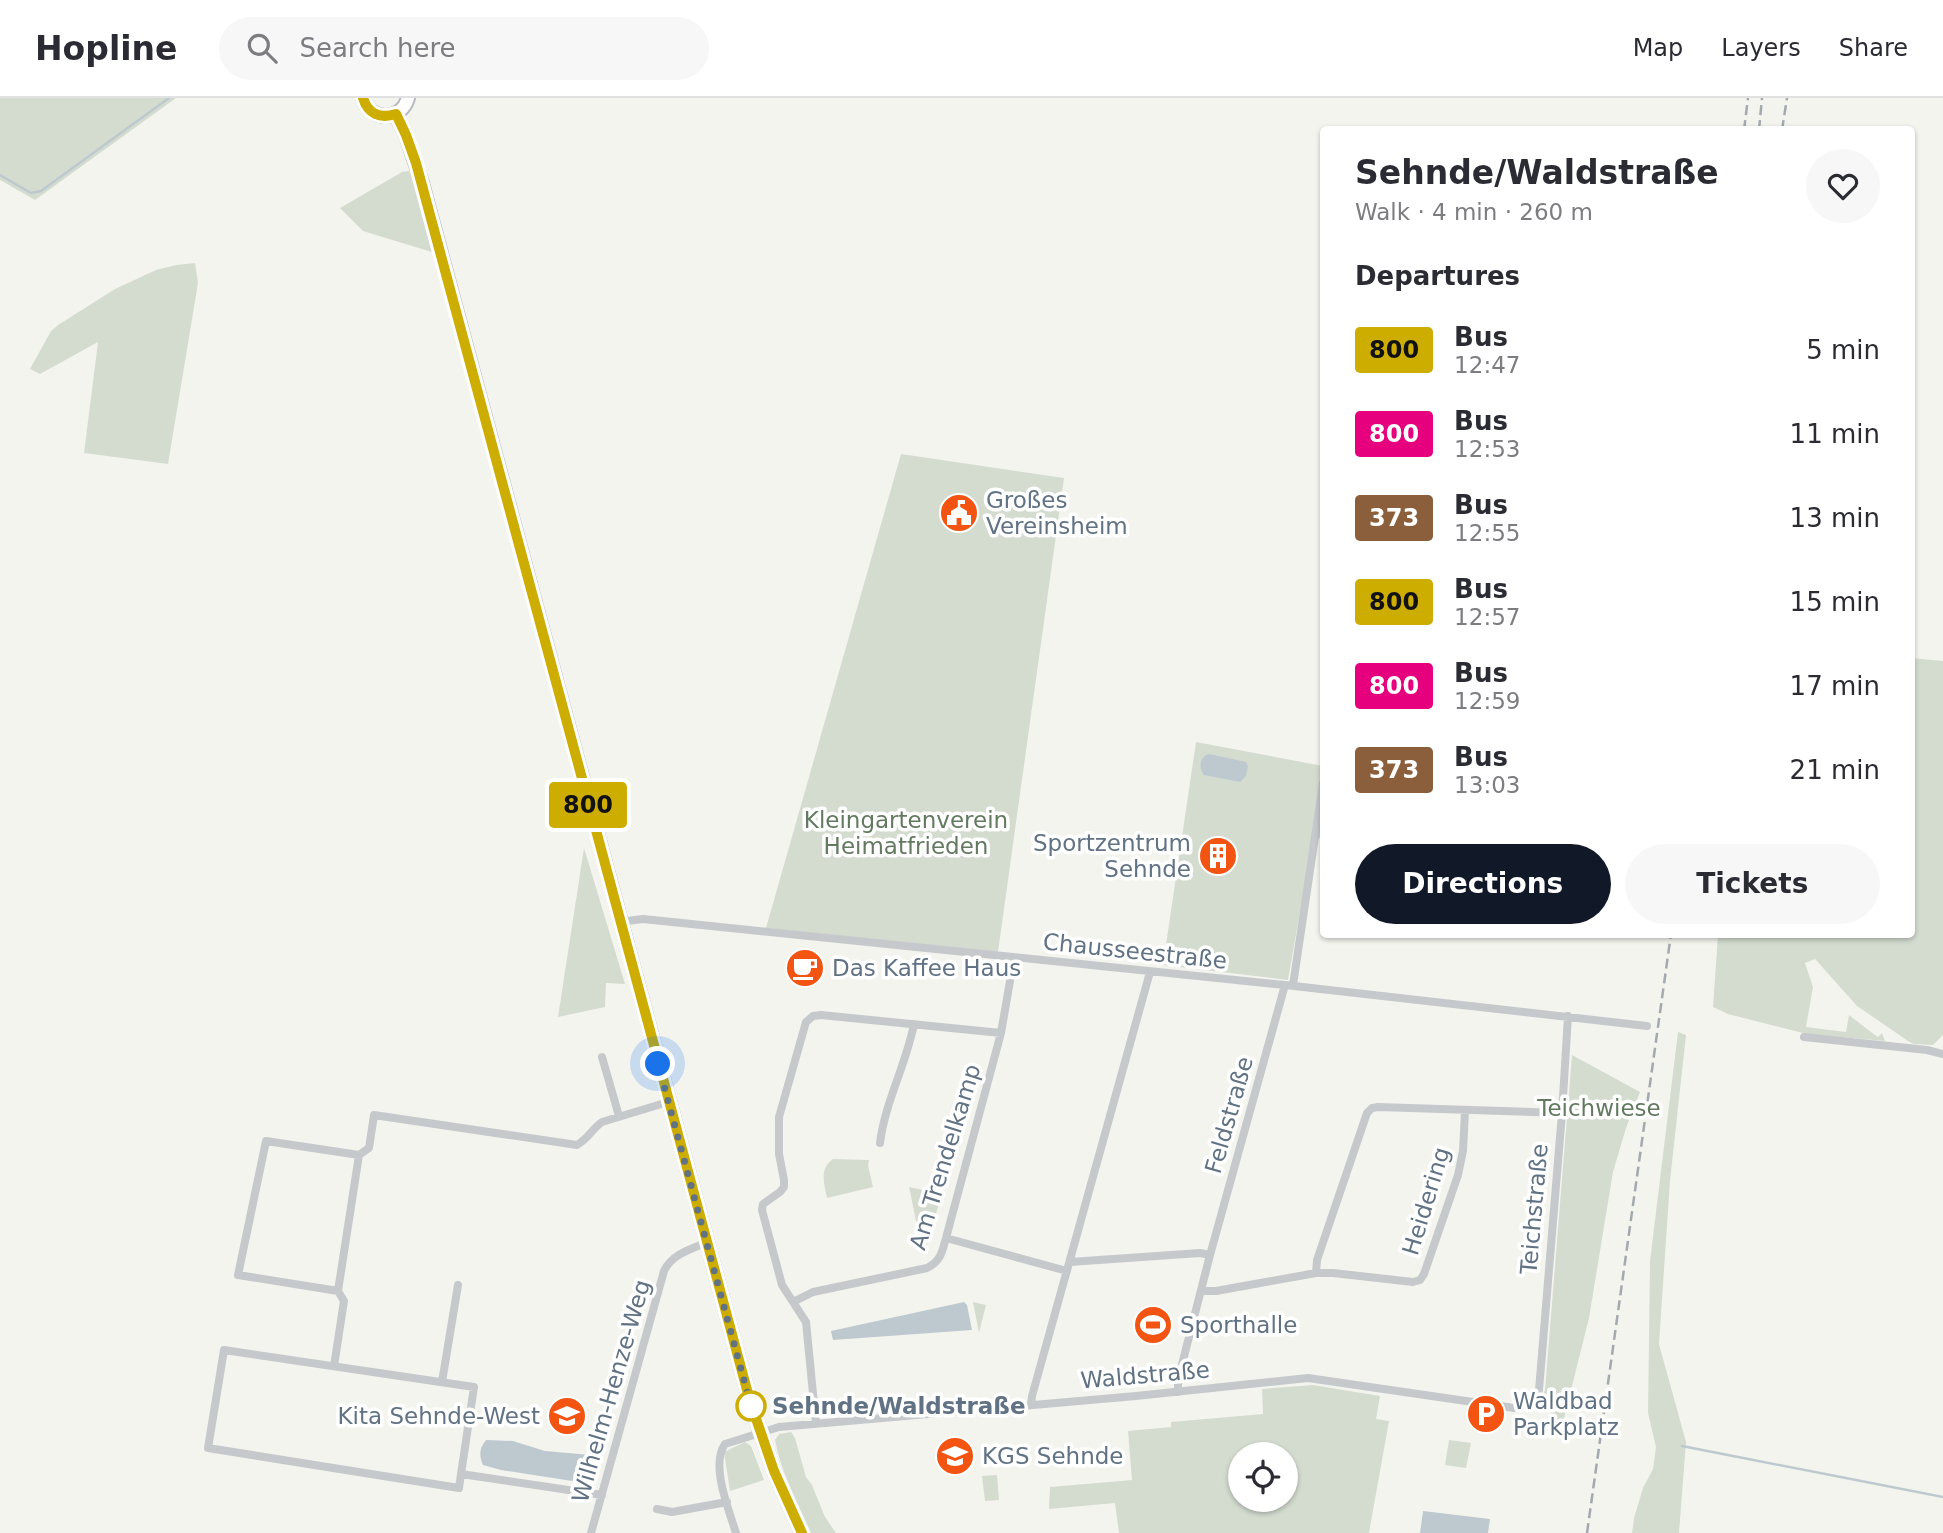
<!DOCTYPE html>
<meta charset="utf-8">
<style>
:root{--surface:#fff;--page:#f7f7f7;--text:#2b2b33;--muted:#7c7c81;--line:#e1e1e2;--accent:#111827}
body{margin:0;font-family:"DejaVu Sans",sans-serif;background:var(--page);color:var(--text);height:100vh;display:flex;flex-direction:column;font-size:26px;white-space:nowrap}
*{box-sizing:border-box;margin:0}
p{font-size:23px;color:var(--muted)}
.icon{flex:none;width:38px;height:38px;fill:none;stroke:currentColor;stroke-width:2;stroke-linecap:round;stroke-linejoin:round}
.map{position:relative;flex:1;overflow:hidden}
.sheet{position:absolute;left:1320px;top:28px;width:595px;height:812px;display:flex;flex-direction:column;background:var(--surface);border-radius:7px;box-shadow:0 2px 5px #0004}
.sheet>*{flex:none}
.badge{padding:0 14px;border-radius:5px;font-size:24px;line-height:46px}
.controls{position:absolute;left:1228px;top:1344px;display:grid;gap:14px}
.controls a{display:grid;place-items:center;width:70px;height:70px;border-radius:50%;background:var(--surface);box-shadow:0 2px 5px #0004;font-size:35px}
.you{position:absolute;width:35px;height:35px;margin:-18px;border:5px solid #fff;border-radius:50%;background:#1a73e8;box-shadow:0 0 0 10px #1a73e833}
.map>.badge{position:absolute;translate:-50% -50%;box-shadow:0 0 0 4px #fff}
h2{padding:0 35px;font-size:26px;line-height:63px}
.round{display:grid;place-items:center;flex:none;width:74px;height:74px;border-radius:37px;background:var(--page)}
.headline{display:flex;align-items:center;justify-content:space-between;height:119px;padding:0 35px}
h1{font-size:33px;font-weight:800;line-height:52px}
.primary-button{display:flex;gap:14px;margin-top:auto;padding:14px 35px}
.primary-button a{flex:1;height:80px;border-radius:42px;background:var(--accent);color:#fff;font-size:28px;font-weight:800;line-height:80px;text-align:center}
.primary-button a+a{background:var(--page);color:var(--text)}
ul{padding:0;list-style:none}
li{display:flex;align-items:center;gap:21px;height:84px;padding:0 35px}
li div{flex:1}
li b{display:block;font-size:26px}
li em{font-style:normal}
li .badge{min-width:77px;font-weight:700;text-align:center}
header{display:flex;align-items:center;gap:42px;box-sizing:border-box;height:98px;padding:0 35px;background:var(--surface);border-bottom:2px solid var(--line)}
header strong{font-size:33px}
nav{display:flex;gap:38px;margin-inline-start:auto;font-size:24px}
.search{width:490px;height:63px;background:var(--page);display:flex;align-items:center;gap:18px;box-sizing:border-box;padding:0 24px;border-radius:38px;color:var(--muted);font-size:26px}
.map>svg:first-child{display:block}
.green{fill:#d4dcd0;fill-rule:evenodd}
.water{fill:#bec9cf}
.lines{fill:none;stroke-linecap:round;stroke-linejoin:round}
.stream{stroke:#bec9cf;stroke-width:2.5}
.primary-casing{stroke:#b6babe;stroke-width:16}
.minor{stroke:#c6c9cc;stroke-width:8}
.primary{stroke:#fff;stroke-width:12}
.rail{stroke:#a3a9af;stroke-width:2.5;stroke-dasharray:10 5;stroke-linecap:butt}
.line-casing{stroke:#fff;stroke-width:16}
.line{stroke:#cdad00;stroke-width:10}
.walk{stroke:#607284;stroke-width:7;stroke-dasharray:0 12.6}
.stop-dot{fill:#fff;stroke:#cdad00;stroke-width:3.5}
.labels{text-anchor:middle;dominant-baseline:central;stroke-width:7;stroke-linejoin:round;paint-order:stroke}
.poi-label{font-size:23px;fill:#607284;stroke:#fff;text-anchor:start}
.park-label{font-size:23px;fill:#637a60;stroke:#fff}
.street-label{font-size:23px;fill:#607284;stroke:#fff}
.stop-label{font-size:23px;font-weight:bold;fill:#607284;stroke:#fff;text-anchor:start}
</style>
<header>
<strong>Hopline</strong>
<div class="search"><svg class="icon" aria-label="search" viewBox="0 0 24 24"><circle cx="10" cy="10" r="6"/><path d="M15 15l6 6"/></svg>Search here</div>
<nav><a>Map</a><a>Layers</a><a>Share</a></nav>
</header>
<div class="map">
<svg width="1943" height="1435" viewBox="0 0 1943 1435">
<rect width="100%" height="100%" fill="#f4f4ef"/>
<!-- green -->
<path class="green" d="M0,0H176L35,102L0,82Z
M409,73L415,86L435,155L363,133L340,110L402,74Z
M195,165L198,185L168,366L84,355L98,244L40,276L30,271L51,233L58,227L115,191L156,172L176,167Z
M901,356L1064,380L998,854L766,830Z
M1911,560L1943,563V937L1933,947L1914,946L1908,943L1857,908L1815,861L1805,865L1813,889L1806,929L1846,934L1849,917L1875,937L1878,939L1882,935L1885,943L1807,936L1728,916L1713,909L1718,837L1911,836Z
M1196,644L1323,668V740H1313L1288,882L1163,867Z
M584,750L625,886L606,885L605,909L558,919Z
M1678,934L1686,937L1670,1083L1659,1246L1686,1344L1679,1435H1632L1634,1420L1643,1390L1653,1371L1656,1349L1648,1315L1650,1163Z
M1572,957L1640,994L1626,1030L1613,1074L1589,1220L1562,1328L1540,1304L1545,1292Z
M833,1061L869,1062L868,1067L873,1089L827,1100C824,1085 819,1071 833,1061Z
M909,1089L942,1096L923,1157Z
M973,1204L986,1207L979,1235Z
M1313,1287L1380,1298L1376,1321L1389,1323L1369,1435H1119L1115,1405L1049,1411L1050,1389L1132,1382L1128,1333L1171,1329V1324L1263,1316L1262,1291ZM1241,1356H1286V1402H1241Z
M791,1334L795,1340L806,1379L812,1387L825,1419L836,1435H811C798,1405 781,1375 775,1342L779,1336Z
M1449,1342L1471,1345L1466,1370L1445,1367Z
M745,1344L751,1348L764,1382L730,1393L724,1354Z
M997,1377L999,1402L985,1403L982,1378Z"/>
<!-- water -->
<path class="water" d="M1209,656L1246,664L1248,668L1246,678L1240,684L1204,677C1198,670 1200,658 1209,656Z
M964,1204L967,1207L972,1232L833,1242L831,1233Z
M486,1342L513,1343L545,1353L591,1357L596,1360V1371L592,1384L585,1385L501,1372L483,1367C479,1357 479,1351 486,1342Z
M1423,1413L1490,1421L1488,1435H1420Z"/>
<g class="lines">
<!-- stream -->
<path class="stream" d="M0,77L31,95L41,93L169,0
M1682,1348L1943,1399"/>
<defs>
<path id="primary" d="M363,0C370,24 401,24 408,0
M396,17L406,37L422,85L750,1303L774,1373L802,1435"/>
</defs>
<!-- primary casing -->
<use href="#primary" class="primary-casing"/>
<!-- minor -->
<path class="minor" d="M619,824L643,821L1285,887L1647,928
M1293,887L1323,685
M1804,939L1927,952L1943,956
M602,959L619,1018
M880,1045C885,1004 906,967 914,926
M946,1140L1067,1173
M1070,1164L1200,1155L1210,1157
M1316,1175L1317,1162L1367,1015L1372,1010L1378,1009L1562,1015
M338,1193L238,1177L266,1043L359,1057
M1202,1193H1216L1316,1175H1333L1413,1184L1420,1182L1424,1176L1458,1077L1463,1053L1465,1013
M793,1204L813,1194L927,1170C941,1163 942,1154 946,1140L1001,935L1014,860
M334,1268L344,1203L338,1193L359,1057L369,1050L374,1017L577,1047C588,1041 592,1031 602,1024L668,1004
M442,1284L458,1187
M1178,1294V1282L1210,1157L1285,887
M1031,1307L1032,1298L1150,874
M816,1326L806,1224L782,1187L762,1112L763,1106L780,1094L784,1089V1082L779,1056V1019L806,924L813,918L821,917L1001,935
M461,1376L474,1289L224,1252L208,1350L459,1390L461,1376L602,1397
M657,1411L672,1414L727,1404
M591,1435L664,1173C672,1156 691,1151 708,1144
M736,1435C729,1412 710,1367 725,1346L779,1329L1136,1298L1308,1280L1514,1310C1530,1308 1531,1306 1539,1292L1562,1015L1568,918"/>
<!-- primary -->
<use href="#primary" class="primary"/>
<!-- rail -->
<path class="rail" d="M1744,32L1748,0
M1759,32L1762,0
M1782,32L1787,0
M1587,1435L1671,836"/>
</g>
<g class="lines">
<defs>
<path id="line" d="M363,0C368,16 380,21 396,16L406,37L416,65L750,1303L774,1373L802,1435"/>
</defs>
<!-- line casing -->
<use href="#line" class="line-casing"/>
<!-- line -->
<use href="#line" class="line"/>
<!-- walk -->
<path class="walk" d="M658,966L751,1308"/>
</g>
<!-- icons -->
<defs>
<symbol id="civic-disc" viewBox="-11 -11 22 22"><circle r="9.5" fill="#f35411" stroke="#fff"/><path d="M-.6-6.5H3V-4.5H.6V-3L4-1V1h2V6H-6V1h2V-1L-.6-3ZM-1.2 2.5V6h2.4V2.5Z" fill="#fff"/></symbol>
<symbol id="building-disc" viewBox="-11 -11 22 22"><circle r="9.5" fill="#f35411" stroke="#fff"/><path d="M-4-6H4V6H1V3H-1V6H-4ZM-2.5-4.3h1.7v1.8h-1.7ZM.8-4.3h1.7v1.8H.8ZM-2.5-1h1.7V.8h-1.7ZM.8-1h1.7V.8H.8Z" fill="#fff"/></symbol>
<symbol id="cafe-disc" viewBox="-11 -11 22 22"><circle r="9.5" fill="#f35411" stroke="#fff"/><path d="M-5.5-4.5H6V0H3Q3 3.5 0 3.5H-2.5Q-5.5 3.5-5.5 0ZM3-3.2v2h1.7v-2ZM-6 4.5H4V6H-6Z" fill="#fff"/></symbol>
<symbol id="stadium-disc" viewBox="-11 -11 22 22"><circle r="9.5" fill="#f35411" stroke="#fff"/><path d="M0-5a6.5 5 0 1 0 0 10a6.5 5 0 1 0 0-10ZM-3.5-1.8h7v3.6h-7Z" fill="#fff"/></symbol>
<symbol id="parking-disc" viewBox="-11 -11 22 22"><circle r="9.5" fill="#f35411" stroke="#fff"/><path d="M-3.5-5.5H1a3.5 3.5 0 0 1 0 7H-1V5.5H-3.5ZM-1-3.4V-.6H.8a1.4 1.4 0 0 0 0-2.8Z" fill="#fff"/></symbol>
<symbol id="school-disc" viewBox="-11 -11 22 22"><circle r="9.5" fill="#f35411" stroke="#fff"/><path d="M0-5L7-2L0 1L-7-2ZM-4 1L0 2.5L4 1V4Q0 6-4 4Z" fill="#fff"/></symbol>
</defs>
<g fill-rule="evenodd">
<use href="#civic-disc" x="937" y="393" width="44" height="44"/>
<use href="#building-disc" x="1196" y="736" width="44" height="44"/>
<use href="#cafe-disc" x="783" y="848" width="44" height="44"/>
<use href="#stadium-disc" x="1131" y="1205" width="44" height="44"/>
<use href="#parking-disc" x="1464" y="1294" width="44" height="44"/>
<use href="#school-disc" x="545" y="1296" width="44" height="44"/>
<use href="#school-disc" x="933" y="1336" width="44" height="44"/>
</g>
<!-- markers -->
<circle class="stop-dot" cx="751" cy="1308" r="14"/>
<g class="labels">
<!-- poi labels -->
<g class="poi-label">
<text x="986" y="402">Großes<tspan x="986" dy="26">Vereinsheim</tspan></text>
<text x="1191" y="745" text-anchor="end">Sportzentrum<tspan x="1191" dy="26">Sehnde</tspan></text>
<text x="832" y="870">Das Kaffee Haus</text>
<text x="1180" y="1227">Sporthalle</text>
<text x="1513" y="1303">Waldbad<tspan x="1513" dy="26">Parkplatz</tspan></text>
<text x="540" y="1318" text-anchor="end">Kita Sehnde-West</text>
<text x="982" y="1358">KGS Sehnde</text>
</g>
<!-- park labels -->
<g class="park-label">
<text x="906" y="722">Kleingartenverein<tspan x="906" dy="26">Heimatfrieden</tspan></text>
<text x="1599" y="1010">Teichwiese</text>
</g>
<!-- street labels -->
<g class="street-label">
<text transform="translate(1135 853) rotate(6)">Chausseestraße</text>
<text transform="translate(1229 1017) rotate(-74)">Feldstraße</text>
<text transform="translate(945 1059) rotate(-73)">Am Trendelkamp</text>
<text transform="translate(1426 1103) rotate(-73)">Heidering</text>
<text transform="translate(1534 1111) rotate(-85)">Teichstraße</text>
<text transform="translate(1145 1277) rotate(-5)">Waldstraße</text>
<text transform="translate(611 1293) rotate(-74)">Wilhelm-Henze-Weg</text>
</g>
<!-- stop labels -->
<g class="stop-label">
<text x="772" y="1308">Sehnde/Waldstraße</text>
</g>
</g>
</svg>
<div class="controls">
<a><svg class="icon" aria-label="locate" viewBox="0 0 24 24"><circle cx="12" cy="12" r="6"/><path d="M12 2v4M12 18v4M2 12h4M18 12h4"/></svg></a>
</div>
<div class="you" style="left:658px;top:966px"></div>
<b class="badge" style="left:588px;top:707px;background:#cdad00;color:#111">800</b>
<section class="sheet">
<div class="headline"><div><h1>Sehnde/Waldstraße</h1><p>Walk · 4 min · 260 m</p></div><a class="round"><svg class="icon" aria-label="heart" viewBox="0 0 24 24"><path d="M12 20l-8-8c-3-5 5-10 8-4 3-6 11-1 8 4z"/></svg></a></div>
<h2>Departures</h2>
<ul>
<li><span class="badge" style="background:#cdad00;color:#111">800</span><div><b>Bus</b><p>12:47</p></div><em>5 min</em></li>
<li><span class="badge" style="background:#e6007e;color:#fff">800</span><div><b>Bus</b><p>12:53</p></div><em>11 min</em></li>
<li><span class="badge" style="background:#8b5e3c;color:#fff">373</span><div><b>Bus</b><p>12:55</p></div><em>13 min</em></li>
<li><span class="badge" style="background:#cdad00;color:#111">800</span><div><b>Bus</b><p>12:57</p></div><em>15 min</em></li>
<li><span class="badge" style="background:#e6007e;color:#fff">800</span><div><b>Bus</b><p>12:59</p></div><em>17 min</em></li>
<li><span class="badge" style="background:#8b5e3c;color:#fff">373</span><div><b>Bus</b><p>13:03</p></div><em>21 min</em></li>
</ul>
<div class="primary-button"><a>Directions</a><a>Tickets</a></div>
</section>
</div>
